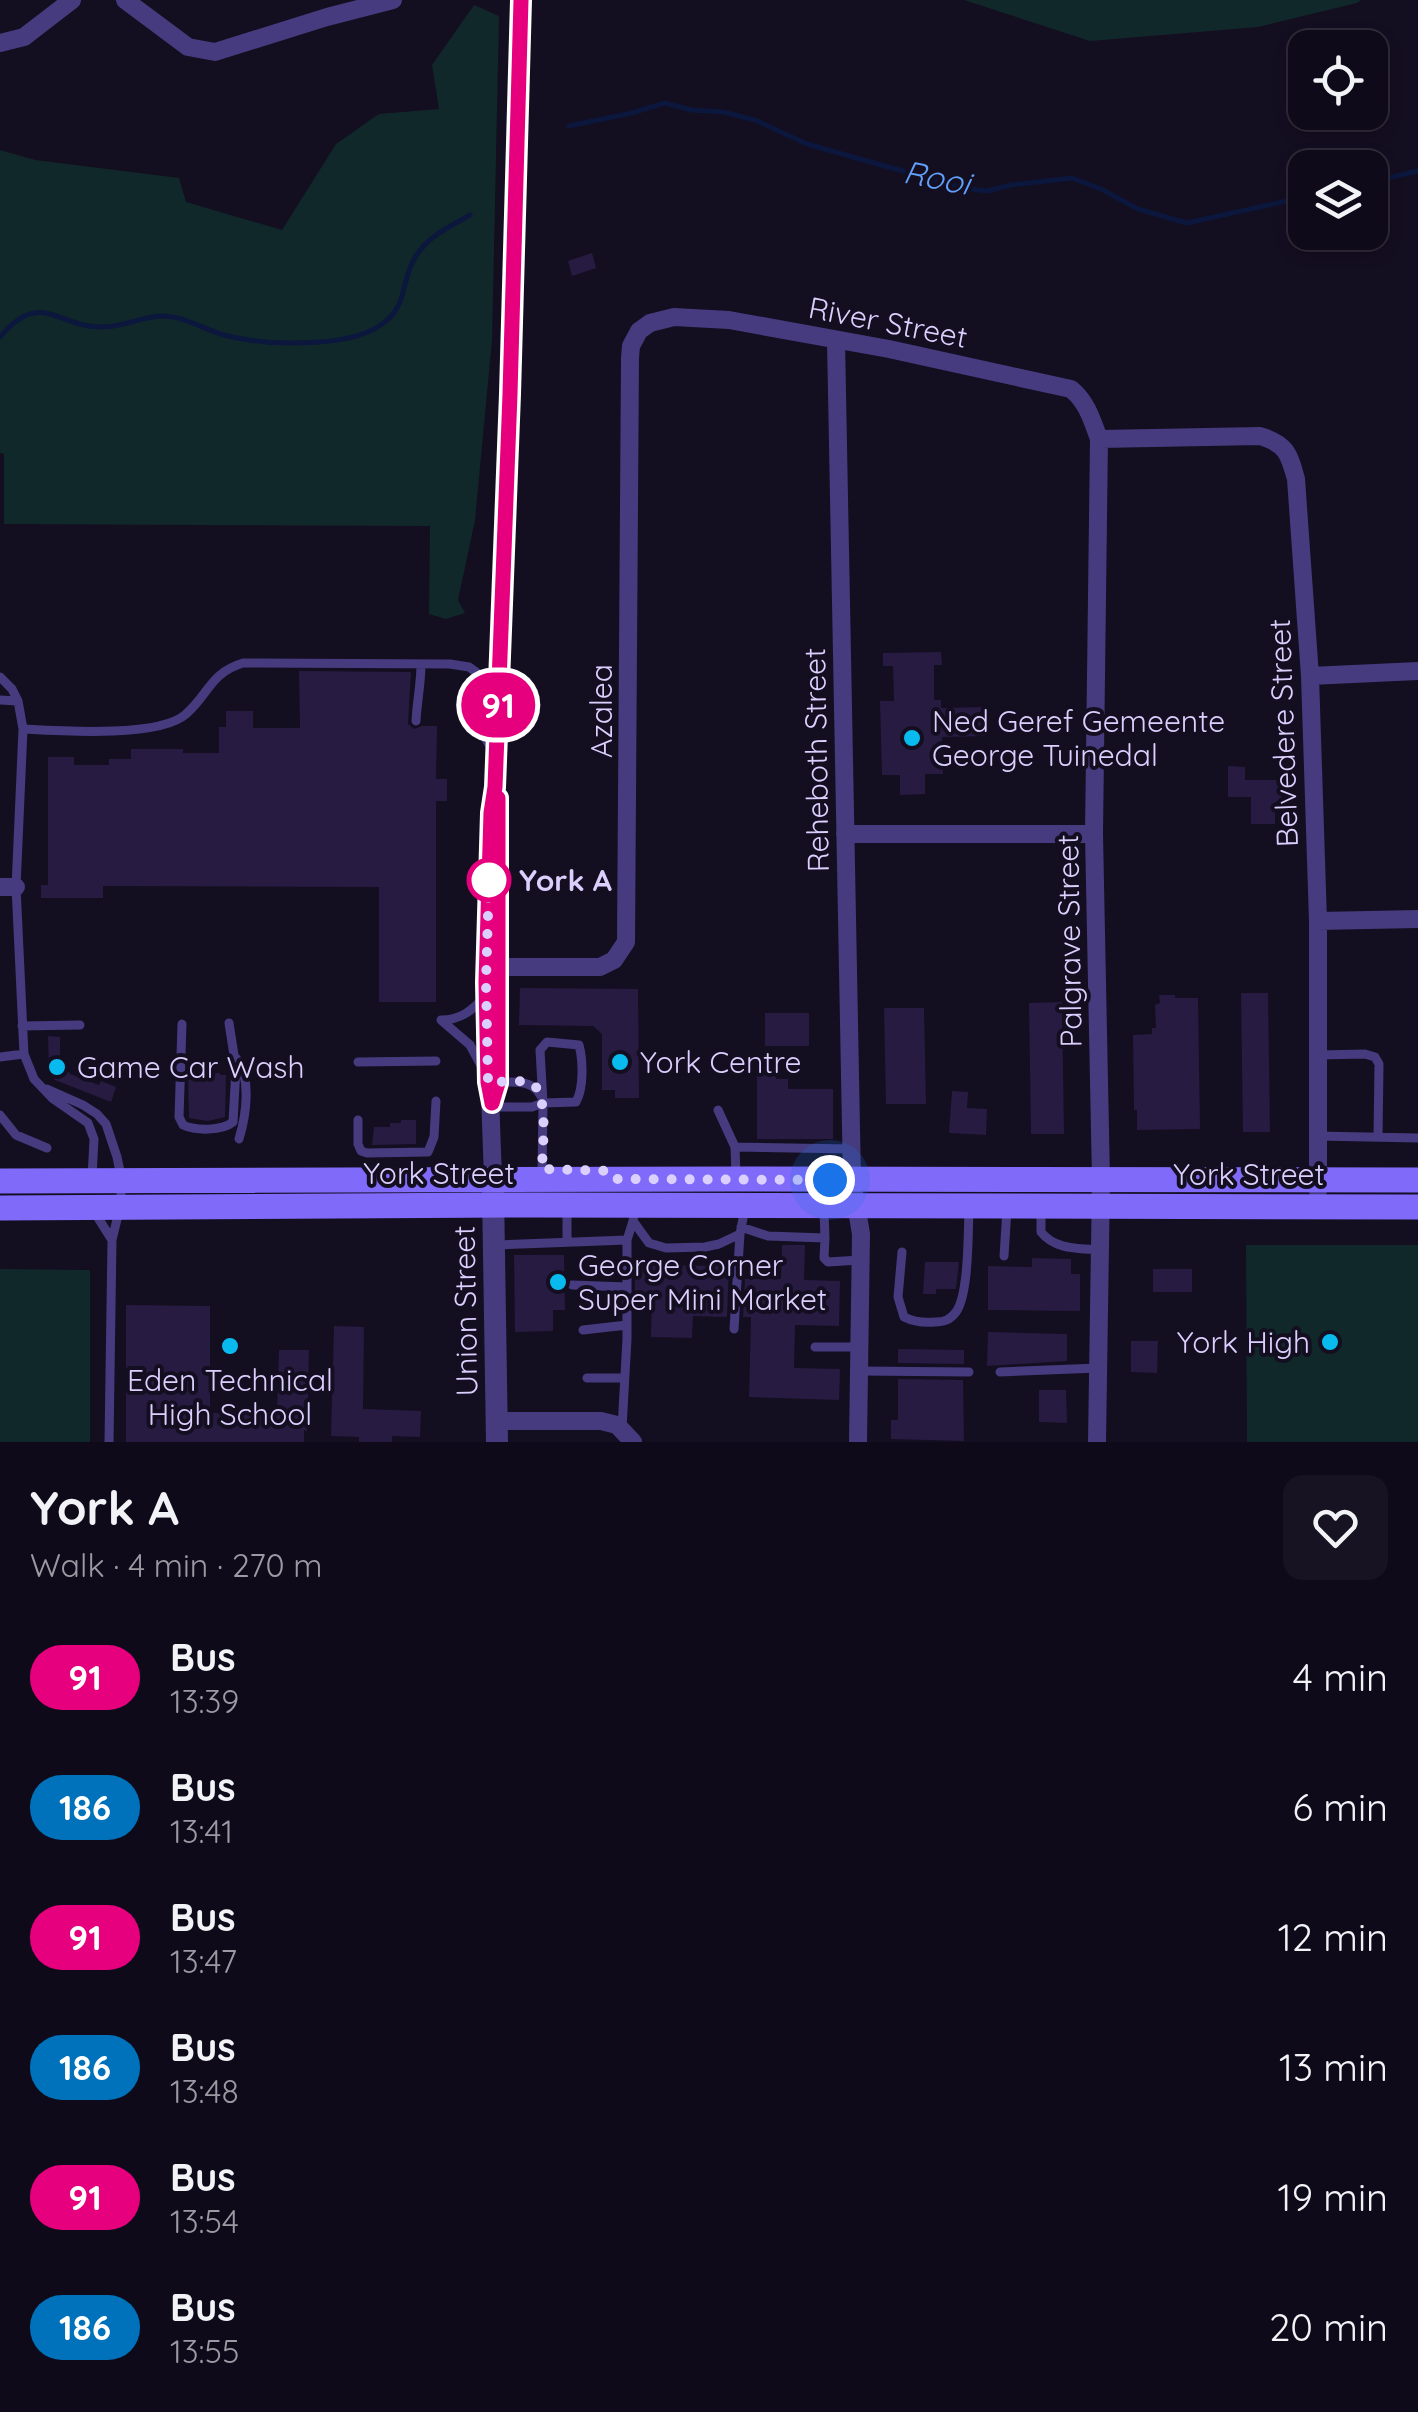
<!DOCTYPE html>
<meta charset="utf-8">
<style>
:root{--surface:#0f0a19;--page:#181322;--text:#f1f3f6;--muted:#9b9aa2;--line:#2f2b38}
body{margin:0;font-family:Quicksand,sans-serif;background:var(--page);color:var(--text);height:100vh;display:flex;flex-direction:column;font-size:38px;white-space:nowrap}
*{box-sizing:border-box;margin:0}
p{font-size:32px;color:var(--muted)}
.icon{flex:none;width:55px;height:55px;fill:none;stroke:currentColor;stroke-width:2;stroke-linecap:round;stroke-linejoin:round}
.map{position:relative;height:1442px;overflow:hidden}
.drawer{display:flex;flex-direction:column;background:var(--surface);flex:1}
.drawer>*{flex:none}
.badge{padding:0 20px;border-radius:32px;font-size:35px;line-height:65px}
.tools{position:absolute;left:1288px;top:30px;display:grid;gap:20px}
.tools a{display:grid;place-items:center;width:100px;height:100px;border-radius:20px;background:var(--surface);box-shadow:0 5px 15px #0003,0 0 0 2px var(--line);font-size:50px}
.you{position:absolute;width:50px;height:50px;margin:-25px;border:8px solid #fff;border-radius:50%;background:#1a73e8;box-shadow:0 0 0 15px #1a73e833}
.map>.badge{position:absolute;translate:-50% -50%;box-shadow:0 0 0 5px #fff}
.round{display:grid;place-items:center;flex:none;width:105px;height:105px;border-radius:20px;background:var(--page)}
.headline{display:flex;align-items:center;justify-content:space-between;height:170px;padding:0 30px}
h1{font-size:48px;font-weight:700;line-height:75px}
ul{padding:0;list-style:none}
li{display:flex;align-items:center;gap:30px;height:130px;padding:0 30px}
li div{flex:1}
li b{display:block;font-size:38px}
li em{font-style:normal}
li .badge{min-width:110px;font-weight:700;text-align:center}
.map>svg:first-child{display:block}
.green{fill:#11282a}
.lines{fill:none;stroke-linecap:round;stroke-linejoin:round}
.stream{stroke:#0b173c;stroke-width:5}
.building{fill:#271b41}
.service{stroke:#463b7e;stroke-width:9}
.minor{stroke:#463b7e;stroke-width:18}
.tertiary{stroke:#463b7e;stroke-width:22}
.secondary{stroke:#806af9;stroke-width:25}
.line-casing{stroke:#fff;stroke-width:22}
.line{stroke:#e6007e;stroke-width:15}
.walk{stroke:#dacffd;stroke-width:10;stroke-dasharray:0 18}
.poi-dot{fill:#09baef;stroke:#140e21;stroke-width:4}
.stop-dot{fill:#fff;stroke:#e6007e;stroke-width:5}
.labels{text-anchor:middle;dominant-baseline:central;stroke-width:8;stroke-linejoin:round;paint-order:stroke}
.street-label{font-size:30px;fill:#dacffd;stroke:#140e21}
.poi-label{font-size:30px;fill:#dacffd;stroke:#140e21;text-anchor:start}
.stop-label{font-size:30px;font-weight:bold;fill:#dacffd;stroke:#140e21;text-anchor:start}
.water-label{font-size:32px;font-style:italic;fill:#619ff9;stroke:#140e21}
</style>
<div class="map">
<svg width="1418" height="1442" viewBox="0 0 1418 1442">
<rect width="100%" height="100%" fill="#140e21"/>
<!-- green -->
<path class="green" d="M964,0H1361L1357,3L1258,27L1090,41Z
M474,5L499,16L492,340L475,520L458,600L465,613L446,619L429,614L430,526L4,524V454L0,453V150L35,160L179,178L186,202L282,230L336,144L379,114L439,109L432,65Z
M1246,1245H1418V1442H1247Z
M0,1269L90,1270V1442H0Z"/>
<g class="lines">
<!-- stream -->
<path class="stream" d="M569,126L632,113L665,103L691,110L723,112L755,120L807,144L963,188L987,191L1011,185L1072,178L1101,189L1138,209L1187,223L1305,197
M1370,182L1418,171
M0,337C41,288 57,328 103,327C123,327 145,316 162,316C185,316 206,331 228,336C256,343 291,344 319,342C350,340 390,332 401,299C406,284 407,269 416,256C428,236 451,226 470,215"/>
</g>
<!-- building -->
<path class="building" d="M592,253L596,268L572,276L568,261Z
M941,652L942,665H934V700H941V708L985,707L986,736L942,737L943,774H925V794L900,795V775H882L880,701H894L893,666H883V653Z
M299,671L411,672L408,724L414,729L422,726H437L436,779H447V801H436V1002H379V887L103,886V898H41V885H48V757H74V765H109V759H131V749H183V753H219V727H226V711H253V728H300Z
M1228,766L1245,767V780H1281L1282,803L1275,802V824H1251V797H1228Z
M520,988L638,989L639,1098H615V1090H602V1034L593,1026L519,1025Z
M1241,993H1268L1270,1132H1243Z
M1159,995H1175V998H1198L1200,1129L1137,1130V1110H1134L1133,1035L1152,1034V1028H1156L1155,1005L1160,1003Z
M1062,1002L1064,1134H1031L1029,1003Z
M884,1008H924L926,1104H886Z
M765,1013H809V1046H765Z
M48,1036L60,1037V1060L70,1074L99,1085L101,1081L116,1087L111,1102L55,1080L49,1073Z
M220,1073V1075H226L225,1117L208,1121L189,1118L188,1074Z
M776,1074V1079H788V1089H833V1139H757V1075Z
M952,1091L968,1092L967,1108L987,1109L986,1135L949,1133Z
M401,1120H416V1144L372,1145L374,1127H390V1123H401Z
M782,1245H805L804,1280L840,1281L839,1326L795,1325L794,1368L840,1369L839,1400L749,1397L751,1317H743L745,1279H781Z
M514,1255H564L565,1310H553V1331L515,1332Z
M1032,1258L1071,1259V1274H1080V1311L988,1310V1266L1032,1267Z
M925,1262H959L956,1289H936V1294H923Z
M635,1265L729,1266L727,1317L693,1316L692,1338L651,1337L652,1293H635Z
M1153,1269H1192V1292H1153Z
M126,1305L210,1306V1413L277,1414L279,1350H309L307,1431L304,1430V1442H126Z
M334,1326L364,1327L363,1409L421,1411L420,1437L392,1436V1442H359V1437L331,1436Z
M988,1332L1067,1334V1361L987,1366Z
M1131,1341H1158L1157,1373L1131,1372Z
M898,1349L964,1350V1364L898,1363Z
M898,1379L963,1380L964,1441L891,1439V1420H898Z
M1039,1390H1066L1067,1423L1039,1422Z"/>
<g class="lines">
<!-- service -->
<path class="service" d="M0,677L12,689L18,701L23,729L16,887L24,1054L34,1079L52,1098L88,1123L94,1139L92,1178
M0,700L18,701
M416,721C417,701 421,684 421,664
M23,729C59,731 160,738 186,714C209,694 210,673 243,663L450,664L469,667L476,672L482,695L485,738L493,751
M441,1020L470,1045L484,1071
M441,1020C461,1020 473,1010 485,996
M182,1024L179,1117L183,1125C196,1131 222,1131 233,1122L236,1068L229,1023
M22,1026L80,1025
M1318,1055L1365,1054L1375,1057L1379,1064L1378,1137
M0,1057L24,1054
M236,1058C252,1078 246,1116 239,1139
M358,1062L436,1061
M488,1082C507,1084 531,1076 541,1096
M47,1089L83,1105L97,1114L106,1124L117,1157L122,1181L120,1207L112,1240L109,1442
M492,1107H532L543,1103L576,1102C584,1088 583,1060 579,1045L547,1042L540,1050L543,1103L542,1176
M718,1110L735,1147L736,1176
M0,1115L16,1135L47,1148
M358,1120V1144L361,1151L367,1153L428,1152L434,1137L436,1101
M1317,1136L1418,1138
M735,1147L851,1149
M1041,1209V1232C1055,1250 1079,1248 1100,1250
M567,1210V1242
M95,1213L112,1240
M633,1221L649,1243L666,1248L705,1247L719,1244L740,1234L745,1208
M741,1227L768,1236L825,1238L824,1211
M825,1238L824,1258L828,1262L860,1260
M497,1245L627,1240
M902,1252L898,1297L904,1317C914,1322 924,1323 935,1322C944,1322 950,1320 956,1312C969,1294 968,1233 969,1209
M1004,1256L1007,1209
M572,1285L627,1287
M734,1329L740,1234
M583,1330L627,1325
M815,1347H859
M859,1371L969,1372
M1000,1372L1098,1368
M587,1378H625
M622,1428L627,1339V1240L633,1221L635,1208"/>
<!-- minor -->
<path class="minor" d="M125,0L188,47L215,52L327,17L393,0
M0,43L24,37L72,0
M836,340L852,1180L861,1234L858,1442
M1099,439L1260,436C1286,444 1289,453 1296,479L1310,676L1318,921V1191
M1310,676L1418,671
M845,834H1094
M0,887H16
M1318,921L1418,919
M487,967H600L614,960L626,942L630,358L631,346L639,331L650,323L674,317L729,320L889,349L1071,389C1087,402 1092,420 1099,439L1094,834L1101,1180L1097,1442
M493,1179L486,982L491,813L495,787L510,394L521,0
M497,1421H601L617,1425L633,1442"/>
<!-- tertiary -->
<path class="tertiary" d="M493,1191L497,1442"/>
<!-- secondary -->
<path class="secondary" d="M0,1181L736,1179L1418,1180
M0,1208L527,1205L1418,1207"/>
</g>
<g class="lines">
<defs>
<path id="line" d="M498,798V1083L492,1103L488,1082L486,982L491,813L495,787L510,394L521,0"/>
</defs>
<!-- line casing -->
<use href="#line" class="line-casing"/>
<!-- line -->
<use href="#line" class="line"/>
<!-- walk -->
<path class="walk" d="M489,880L486,982L488,1082C500,1083 518,1079 530,1083C550,1089 542,1151 542,1169L609,1171L616,1179L830,1180"/>
</g>
<!-- markers -->
<g class="poi-dot">
<circle cx="912" cy="738" r="10"/>
<circle cx="620" cy="1062" r="10"/>
<circle cx="57" cy="1067" r="10"/>
<circle cx="558" cy="1282" r="10"/>
<circle cx="1330" cy="1342" r="10"/>
<circle cx="230" cy="1346" r="10"/>
</g>
<circle class="stop-dot" cx="489" cy="880" r="20"/>
<g class="labels">
<!-- street labels -->
<g class="street-label">
<text transform="translate(888 322) rotate(11)">River Street</text>
<text transform="translate(601 711) rotate(-90)">Azalea</text>
<text transform="translate(1283 733) rotate(-92)">Belvedere Street</text>
<text transform="translate(816 760) rotate(-91)">Reheboth Street</text>
<text transform="translate(1069 941) rotate(-91)">Palgrave Street</text>
<text x="439" y="1173">York Street</text>
<text x="1249" y="1174">York Street</text>
<text transform="translate(465 1311) rotate(-91)">Union Street</text>
</g>
<!-- poi labels -->
<g class="poi-label">
<text x="932" y="721">Ned Geref Gemeente<tspan x="932" dy="34">George Tuinedal</tspan></text>
<text x="640" y="1062">York Centre</text>
<text x="77" y="1067">Game Car Wash</text>
<text x="578" y="1265">George Corner<tspan x="578" dy="34">Super Mini Market</tspan></text>
<text x="1310" y="1342" text-anchor="end">York High</text>
<text x="230" y="1380" text-anchor="middle">Eden Technical<tspan x="230" dy="34">High School</tspan></text>
</g>
<!-- stop labels -->
<g class="stop-label">
<text x="519" y="880">York A</text>
</g>
<!-- water labels -->
<g class="water-label">
<text transform="translate(937 177) rotate(11)">Rooi</text>
</g>
</g>
</svg>
<div class="tools">
<a><svg class="icon" aria-label="locate" viewBox="0 0 24 24"><circle cx="12" cy="12" r="6"/><path d="M12 2v4M12 18v4M2 12h4M18 12h4"/></svg></a>
<a><svg class="icon" aria-label="layers" viewBox="0 0 24 24"><path d="M12 4l9 5-9 5-9-5zM3 14l9 5 9-5"/></svg></a>
</div>
<div class="you" style="left:830px;top:1180px"></div>
<b class="badge" style="left:498px;top:705px;background:#e6007e;color:#fff">91</b>
</div>
<section class="drawer">
<div class="headline"><div><h1>York A</h1><p>Walk · 4 min · 270 m</p></div><a class="round"><svg class="icon" aria-label="heart" viewBox="0 0 24 24"><path d="M12 20l-8-8c-3-5 5-10 8-4 3-6 11-1 8 4z"/></svg></a></div>
<ul>
<li><span class="badge" style="background:#e6007e;color:#fff">91</span><div><b>Bus</b><p>13:39</p></div><em>4 min</em></li>
<li><span class="badge" style="background:#0072bc;color:#fff">186</span><div><b>Bus</b><p>13:41</p></div><em>6 min</em></li>
<li><span class="badge" style="background:#e6007e;color:#fff">91</span><div><b>Bus</b><p>13:47</p></div><em>12 min</em></li>
<li><span class="badge" style="background:#0072bc;color:#fff">186</span><div><b>Bus</b><p>13:48</p></div><em>13 min</em></li>
<li><span class="badge" style="background:#e6007e;color:#fff">91</span><div><b>Bus</b><p>13:54</p></div><em>19 min</em></li>
<li><span class="badge" style="background:#0072bc;color:#fff">186</span><div><b>Bus</b><p>13:55</p></div><em>20 min</em></li>
</ul>
</section>
